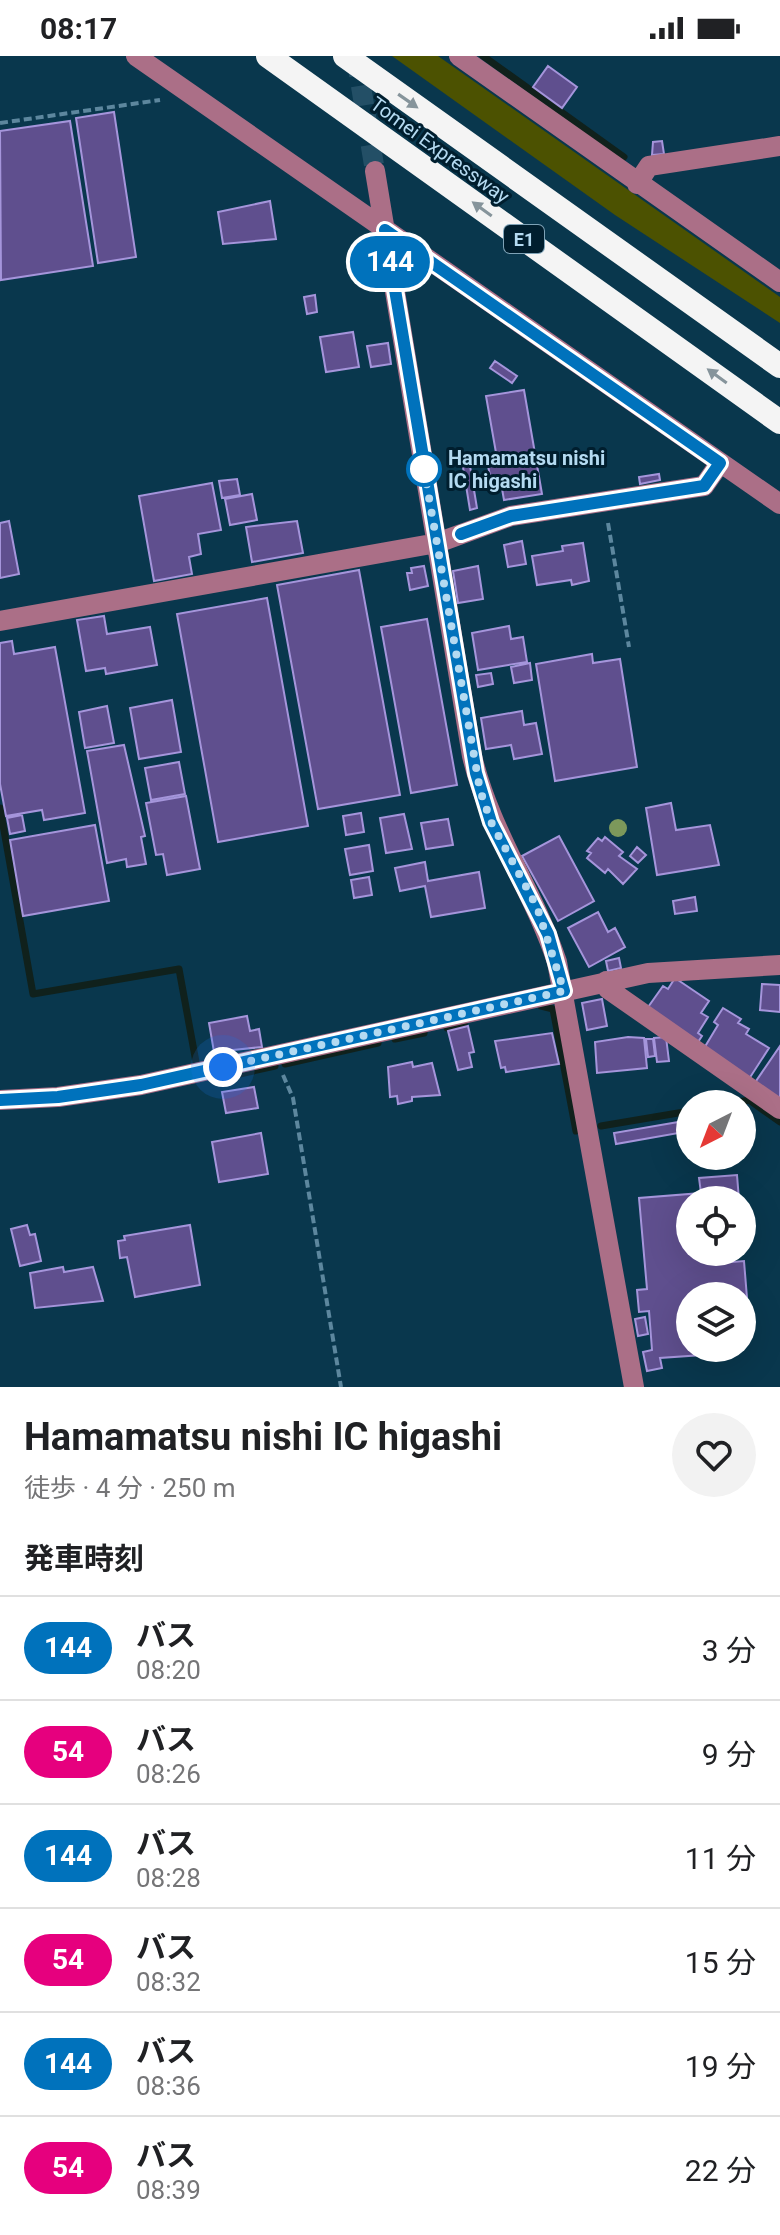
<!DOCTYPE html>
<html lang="ja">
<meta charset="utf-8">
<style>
:root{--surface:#fff;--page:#f2f2f2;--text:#202124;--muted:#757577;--line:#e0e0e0}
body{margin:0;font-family:Roboto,"Noto Sans JP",sans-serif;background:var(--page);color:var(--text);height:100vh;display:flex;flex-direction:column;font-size:30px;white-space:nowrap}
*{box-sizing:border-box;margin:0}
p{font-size:26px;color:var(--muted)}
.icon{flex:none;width:44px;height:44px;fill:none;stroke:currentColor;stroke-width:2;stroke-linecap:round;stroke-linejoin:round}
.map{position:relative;height:1331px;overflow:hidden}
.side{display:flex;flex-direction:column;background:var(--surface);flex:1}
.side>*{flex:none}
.badge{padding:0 16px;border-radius:26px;font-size:28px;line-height:52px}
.needle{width:52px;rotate:222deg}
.buttons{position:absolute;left:676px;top:1034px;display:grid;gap:16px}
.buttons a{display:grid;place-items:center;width:80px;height:80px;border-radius:50%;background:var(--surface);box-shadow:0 8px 32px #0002;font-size:40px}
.you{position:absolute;width:40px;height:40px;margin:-20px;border:6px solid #fff;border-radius:50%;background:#1a73e8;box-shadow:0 0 0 12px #1a73e833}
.map>.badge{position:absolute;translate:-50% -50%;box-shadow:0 0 0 4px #fff}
h2{padding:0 24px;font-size:30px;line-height:72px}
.round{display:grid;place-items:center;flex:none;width:84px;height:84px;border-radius:42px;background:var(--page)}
.head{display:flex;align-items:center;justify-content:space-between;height:136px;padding:0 24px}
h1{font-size:38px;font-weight:700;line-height:60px}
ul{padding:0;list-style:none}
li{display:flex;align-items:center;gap:24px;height:104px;padding:0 24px;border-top:2px solid var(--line)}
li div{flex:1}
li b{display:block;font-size:30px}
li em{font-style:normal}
li .badge{min-width:88px;font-weight:700;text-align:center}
.status{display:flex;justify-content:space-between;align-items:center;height:56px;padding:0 40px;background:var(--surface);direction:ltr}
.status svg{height:22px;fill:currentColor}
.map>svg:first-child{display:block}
.green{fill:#4c5201}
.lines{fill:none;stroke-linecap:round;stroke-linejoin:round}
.stream{stroke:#10211c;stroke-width:7}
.building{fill:#5f4f8e;stroke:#a595db;stroke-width:2}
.minor-tunnel{stroke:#234f66;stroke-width:20;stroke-dasharray:20 10;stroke-linecap:butt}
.path{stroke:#5d879e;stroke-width:4;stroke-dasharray:8 4;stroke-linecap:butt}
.minor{stroke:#ab6f87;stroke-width:20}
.highway{stroke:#f4f4f4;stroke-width:24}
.tree{fill:#7c985b}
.oneway{fill:#86949b}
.line-casing{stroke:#fff;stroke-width:18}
.line{stroke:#0072bc;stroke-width:12}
.walk{stroke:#b4daf1;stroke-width:8;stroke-dasharray:0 14.4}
.stop-dot{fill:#fff;stroke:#0072bc;stroke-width:4}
.labels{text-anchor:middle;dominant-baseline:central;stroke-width:6;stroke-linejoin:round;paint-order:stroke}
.shield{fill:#001e2e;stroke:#7ea2b6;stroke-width:2}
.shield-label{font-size:18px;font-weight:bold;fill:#b4daf1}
.street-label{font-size:20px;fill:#b4daf1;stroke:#001e2e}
.stop-label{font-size:20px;font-weight:bold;fill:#b4daf1;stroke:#001e2e;text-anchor:start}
</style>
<div class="status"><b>08:17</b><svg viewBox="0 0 49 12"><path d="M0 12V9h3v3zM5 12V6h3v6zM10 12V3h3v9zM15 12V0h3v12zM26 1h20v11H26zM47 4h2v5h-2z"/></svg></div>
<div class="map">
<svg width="780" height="1331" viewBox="0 0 780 1331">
<rect width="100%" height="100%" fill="#09374d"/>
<!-- green -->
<path class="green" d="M392,0H438L780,241V267L615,159Z"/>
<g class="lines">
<!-- stream -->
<path class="stream" d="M483,0L624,101
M0,752L33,938L179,913L196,1006
M541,950L553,953L576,1075
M447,972L464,968
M395,983L424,977
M285,1008L378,987
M213,1024L275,1010
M728,1048L749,1044L780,1066
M601,1070L690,1055"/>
</g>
<!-- building -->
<path class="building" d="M548,10L577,31L562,52L533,31Z
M114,56L136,201L98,207L76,62Z
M70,65L93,210L1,224L0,75Z
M662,85L664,98L652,99L653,86Z
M270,145L276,183L223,188L218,156Z
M374,218L376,233L369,234L366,219Z
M315,239L317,256L307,258L304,241Z
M353,276L359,311L326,316L320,281Z
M388,287L391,308L371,311L367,290Z
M495,305L517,320L512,327L490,312Z
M524,334L542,438L504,444L501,427L492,429L488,410L498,408L486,340Z
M470,410L477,452L470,454L463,411Z
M659,418L660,424L640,428L639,421Z
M237,423L240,439L222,442L219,425Z
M212,427L221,474L198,478L201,498L189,501L192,518L154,525L139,440Z
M252,438L257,464L230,469L225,443Z
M9,465L19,518L0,522V467Z
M297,465L303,497L252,506L246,471Z
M522,485L526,508L508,511L504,489Z
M583,487L589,525L572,529L571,524L537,529L532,500L563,495L562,490Z
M424,510L428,530L410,534L407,517H412L411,512Z
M478,510L483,543L458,547L453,515Z
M359,514L400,739L318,753L277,529Z
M267,542L308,770L218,786L177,558Z
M104,560L107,578L150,571L157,609L106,618L105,612L86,615L77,564Z
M427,563L457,729L411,737L381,571Z
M509,570L511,583L523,581L527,606L478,614L472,577Z
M12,585L14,598L55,591L85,757L44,764L42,754L6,760L0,728V587Z
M592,598L593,607L620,603L637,711L555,725L536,608Z
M530,607L532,624L514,627L511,611Z
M491,617L493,628L478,631L476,619Z
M172,644L181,696L139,703L130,652Z
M107,650L114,687L85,692L79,656Z
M522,655L524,669L536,667L542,698L514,703L511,689L486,693L481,662Z
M124,689L145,780L141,781L146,808L127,811L126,803L107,807L87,695Z
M179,706L185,738L151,744L145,712Z
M186,740L200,813L167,819L163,798L156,799L146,747Z
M671,747L676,774L710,769L719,809L657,819L646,752Z
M361,757L364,776L346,779L343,760Z
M404,758L412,793L386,797L380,762Z
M22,759L25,775L10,778L7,762Z
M448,763L453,789L426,793L421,767Z
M95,769L109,845L23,860L10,784Z
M559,780L594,845L558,865L522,800Z
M605,781L623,796L619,800L637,813L623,828L608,813L605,817L587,802L591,797L587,795L598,782L602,785Z
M369,789L373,815L350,819L345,793Z
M637,791L646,799L638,807L630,800Z
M425,806L428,825L479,816L485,852L431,861L425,830L400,835L395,812Z
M369,821L372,839L354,842L351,824Z
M695,841L697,855L675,858L673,845Z
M598,856L608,876L615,872L625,891L589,911L568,872Z
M619,902L621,912L608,915L606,905Z
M675,922L709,945L701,957L708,961L698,977L702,980L696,989L646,954L663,930L668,933Z
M762,928L780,929V956L760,954Z
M602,943L607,970L587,974L582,947Z
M723,952L741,963L738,967L749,973L746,978L769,992L749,1023L703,994L718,969L714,966Z
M247,960L250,975L259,973L262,991L214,996L209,967Z
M468,970L474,996L469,997L472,1011L458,1014L448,975Z
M552,977L559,1008L506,1016L505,1011L501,1012L495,985Z
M628,981L644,982L647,1012L597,1017L595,986Z
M666,981L669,1005L657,1006L654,982Z
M646,983H653L655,1000L648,1001Z
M780,990V1046L754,1028Z
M412,1006L413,1011L432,1007L440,1039L412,1041V1045L398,1048L397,1040L390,1041L388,1011Z
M254,1031L258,1052L226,1057L222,1036Z
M690,1064V1075L616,1088L614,1077Z
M261,1077L268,1118L219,1126L212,1086Z
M737,1119L739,1144H690V1196H732L733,1206L744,1205L750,1279L742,1280V1240H690V1292H717V1298L660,1302L662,1312L647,1315L643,1296L652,1294L649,1255L639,1256L637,1234L647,1233L639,1142L701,1137L699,1122Z
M27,1169L30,1179L35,1178L41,1205L20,1210L11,1173Z
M190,1169L200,1229L135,1241L127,1201L120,1202L118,1185L125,1184L124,1180Z
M63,1211L64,1216L93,1211L103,1245L35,1252L30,1217Z
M645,1261L648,1278L638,1280L635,1263Z"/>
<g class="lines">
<!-- minor-tunnel -->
<path class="minor-tunnel" d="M356,0L375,115"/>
<!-- path -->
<path class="path" d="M0,67L160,44
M608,467L629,591
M283,1019L293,1042L341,1331"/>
<!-- minor -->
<path class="minor" d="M136,0L780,448
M459,0L780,226
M375,115L472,700C490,775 533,834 557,906L634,1331
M637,128L649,110L780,90
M0,565L437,487L511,460L704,430L720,407
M606,925L608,933L780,1053
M0,1044L58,1041L141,1029L648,917L780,909"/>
<!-- highway -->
<path class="highway" d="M268,0L780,366
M345,0L780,310"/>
</g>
<!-- trees -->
<circle class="tree" cx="618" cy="772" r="9"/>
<!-- one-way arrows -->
<defs><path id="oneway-solid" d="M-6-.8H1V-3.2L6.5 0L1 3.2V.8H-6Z" transform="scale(2)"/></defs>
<g class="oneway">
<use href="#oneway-solid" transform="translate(408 45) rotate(35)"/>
<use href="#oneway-solid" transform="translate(482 153) rotate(-144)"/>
<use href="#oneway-solid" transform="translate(717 320) rotate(-144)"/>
</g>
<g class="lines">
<defs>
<path id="line" d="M0,1044L58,1041L141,1029L564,935L548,878L491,766L476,717L385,174L720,407L704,430L511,460L461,478"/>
</defs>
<!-- line casing -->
<use href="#line" class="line-casing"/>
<!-- line -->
<use href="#line" class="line"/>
<!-- walk -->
<path class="walk" d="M223,1011L564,935L537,851L491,766L480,734L424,413"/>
</g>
<!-- markers -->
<circle class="stop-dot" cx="424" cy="413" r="16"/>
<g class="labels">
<!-- shield labels -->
<rect class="shield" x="504" y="169" width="40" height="28" rx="6"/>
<g class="shield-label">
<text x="524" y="183">E1</text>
</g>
<!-- street labels -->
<g class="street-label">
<text transform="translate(440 94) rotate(36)">Tomei Expressway</text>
</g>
<!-- stop labels -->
<g class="stop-label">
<text x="448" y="402">Hamamatsu nishi<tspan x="448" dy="23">IC higashi</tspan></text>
</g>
</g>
</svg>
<div class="buttons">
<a><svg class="needle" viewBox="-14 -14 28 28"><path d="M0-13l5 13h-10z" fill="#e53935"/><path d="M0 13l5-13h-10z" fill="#757577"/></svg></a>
<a><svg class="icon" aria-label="locate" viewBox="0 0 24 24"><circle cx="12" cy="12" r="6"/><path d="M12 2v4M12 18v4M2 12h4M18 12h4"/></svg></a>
<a><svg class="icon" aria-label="layers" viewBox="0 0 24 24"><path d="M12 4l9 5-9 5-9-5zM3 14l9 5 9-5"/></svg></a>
</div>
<div class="you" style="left:223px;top:1011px"></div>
<b class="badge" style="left:390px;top:206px;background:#0072bc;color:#fff">144</b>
</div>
<section class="side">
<div class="head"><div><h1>Hamamatsu nishi IC higashi</h1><p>徒歩 · 4 分 · 250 m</p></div><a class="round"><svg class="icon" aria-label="heart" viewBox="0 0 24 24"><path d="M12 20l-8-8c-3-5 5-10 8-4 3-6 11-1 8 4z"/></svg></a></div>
<h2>発車時刻</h2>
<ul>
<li><span class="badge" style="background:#0072bc;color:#fff">144</span><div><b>バス</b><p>08:20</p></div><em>3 分</em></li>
<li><span class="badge" style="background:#e6007e;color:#fff">54</span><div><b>バス</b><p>08:26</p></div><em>9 分</em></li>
<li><span class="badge" style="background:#0072bc;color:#fff">144</span><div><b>バス</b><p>08:28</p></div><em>11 分</em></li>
<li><span class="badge" style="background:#e6007e;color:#fff">54</span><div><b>バス</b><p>08:32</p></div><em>15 分</em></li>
<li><span class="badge" style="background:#0072bc;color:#fff">144</span><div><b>バス</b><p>08:36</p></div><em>19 分</em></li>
<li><span class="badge" style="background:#e6007e;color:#fff">54</span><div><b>バス</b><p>08:39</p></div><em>22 分</em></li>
</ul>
</section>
